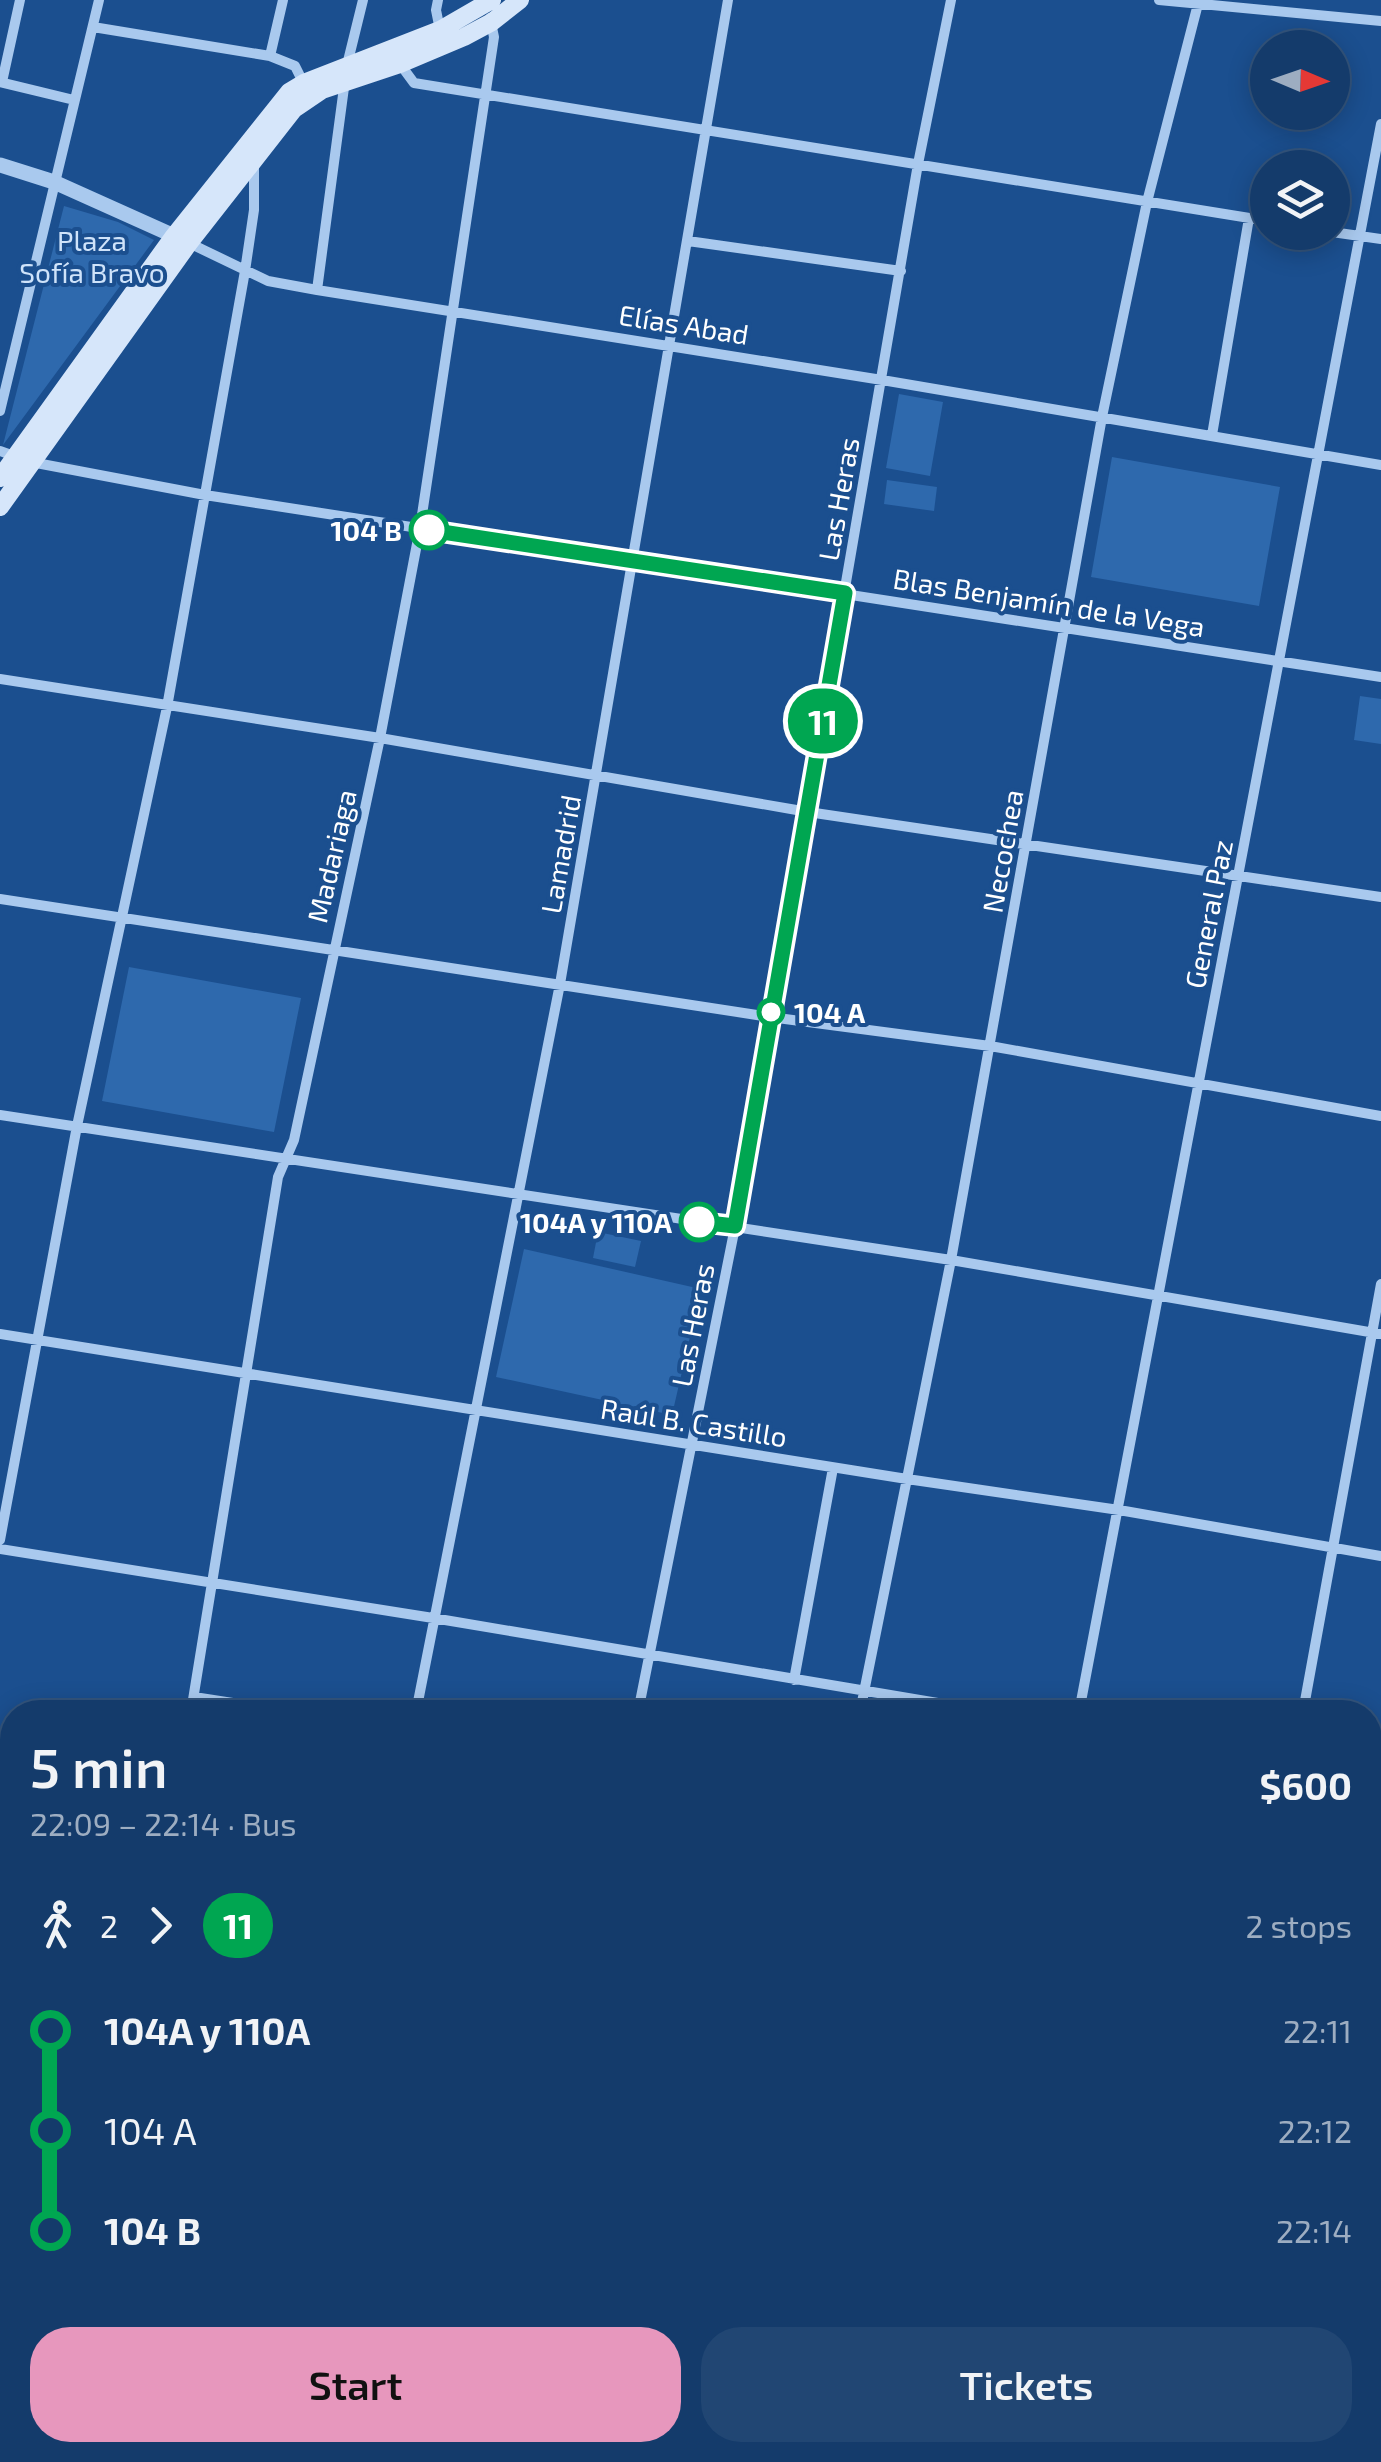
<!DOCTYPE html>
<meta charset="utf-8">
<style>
:root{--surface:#143b6b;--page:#214673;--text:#f1f3f6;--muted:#9dadc1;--line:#33557e;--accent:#e797bd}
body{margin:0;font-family:"Exo 2",sans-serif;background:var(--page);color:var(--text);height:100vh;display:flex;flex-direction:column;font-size:38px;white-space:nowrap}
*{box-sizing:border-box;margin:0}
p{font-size:32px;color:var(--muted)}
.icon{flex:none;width:55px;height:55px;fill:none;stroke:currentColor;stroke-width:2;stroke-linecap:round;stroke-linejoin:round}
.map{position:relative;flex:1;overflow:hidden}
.side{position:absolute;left:0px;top:1700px;width:1382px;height:762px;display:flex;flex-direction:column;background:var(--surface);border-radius:40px 40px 0 0;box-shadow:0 5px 25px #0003,0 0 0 2px var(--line)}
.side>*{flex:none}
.badge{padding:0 20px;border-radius:32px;font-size:35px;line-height:65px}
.needle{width:65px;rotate:92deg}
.fabs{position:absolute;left:1250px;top:30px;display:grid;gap:20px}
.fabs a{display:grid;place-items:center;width:100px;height:100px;border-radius:50%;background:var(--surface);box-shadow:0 5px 25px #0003,0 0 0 2px var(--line);font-size:50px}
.map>.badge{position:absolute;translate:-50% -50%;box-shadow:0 0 0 5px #fff}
.legs{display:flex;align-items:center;gap:15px;height:110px;padding:0 30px;font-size:32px}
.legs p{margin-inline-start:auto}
.summary{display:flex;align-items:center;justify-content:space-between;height:170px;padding:0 30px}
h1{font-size:55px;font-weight:600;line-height:75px}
.action{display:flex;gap:20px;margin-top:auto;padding:20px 30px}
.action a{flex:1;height:115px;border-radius:40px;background:var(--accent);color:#111;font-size:40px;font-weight:600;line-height:115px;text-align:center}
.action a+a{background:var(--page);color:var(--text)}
ul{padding:0 30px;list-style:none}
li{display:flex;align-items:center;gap:35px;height:100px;font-size:38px}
li i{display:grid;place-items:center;width:15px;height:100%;margin:0 12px;background:currentColor}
li i::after{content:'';width:25px;height:25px;margin:-12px;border:8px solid;border-radius:50%;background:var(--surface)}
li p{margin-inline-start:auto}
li:first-child i{background:linear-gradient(#0000 50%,currentColor 0)}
li:last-child i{background:linear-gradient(currentColor 50%,#0000 0)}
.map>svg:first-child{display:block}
.green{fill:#2e69ad}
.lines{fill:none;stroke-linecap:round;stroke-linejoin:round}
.minor{stroke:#a9c9ee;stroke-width:10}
.tertiary{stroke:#a9c9ee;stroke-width:15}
.secondary{stroke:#d6e6fa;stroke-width:18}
.line-1-casing{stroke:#fff;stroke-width:22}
.line-1{stroke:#00a651;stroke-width:15}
.stop-1-dot{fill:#fff;stroke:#00a651;stroke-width:5}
.labels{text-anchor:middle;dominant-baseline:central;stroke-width:8;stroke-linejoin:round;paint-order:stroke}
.park-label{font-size:28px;fill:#cfe3fa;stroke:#1b4f8f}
.street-label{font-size:28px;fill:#fff;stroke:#1b4f8f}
.stop-label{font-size:28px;font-weight:bold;fill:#fff;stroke:#1b4f8f;text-anchor:end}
</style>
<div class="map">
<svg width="1381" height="2462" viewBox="0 0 1381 2462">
<rect width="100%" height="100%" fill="#1b4f8f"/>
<!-- green -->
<path class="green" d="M64,206L118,222L154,240L3,445Z
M899,394L943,402L930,476L886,468Z
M1112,457L1280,487L1259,606L1091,577Z
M887,480L937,487L934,511L884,504Z
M1360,696L1381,699V744L1354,740Z
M129,967L301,998L274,1132L102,1101Z
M598,1232L641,1241L635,1267L593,1258Z
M524,1249L701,1289L672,1415L496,1377Z"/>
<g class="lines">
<!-- minor -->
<path class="minor" d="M438,0L436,10L440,30
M1159,0L1381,21
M93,27L270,56L295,66L305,86
M270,56L283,0
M400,64L414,83L1268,221
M0,82L74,100
M2,82L20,0
M1332,232L1381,239
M688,241L901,271
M189,243L268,281L317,290L882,380L1381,465
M317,290L347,65L363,0
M0,411L99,0
M1212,435L1249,218
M0,451L31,462L205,495L1381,677
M0,679L380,738L808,812L1381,897
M0,899L770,1017L990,1046L1381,1116
M0,1115L951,1260L1381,1334
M0,1334L907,1479L1119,1510L1381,1556
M0,1540L77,1126L167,707L245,271L254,210V160
M0,1549L433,1618L991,1712
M794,1680L833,1468
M194,1697L292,1712
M191,1712L278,1177L294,1140L380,738L420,528L494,37L490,18
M416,1712L560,984L728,0
M638,1712L735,1227L918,164L951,0
M860,1712L951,1260L1102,417L1147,202L1199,0
M1079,1712L1381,124
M1303,1712L1381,1284
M1370,1776L1381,1778
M0,1787L12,1789
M0,1961L12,1963
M1370,2061L1381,1995
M7,2084L12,2056
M1370,2218L1381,2220
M0,2219L12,2221
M1370,2433L1381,2434
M0,2442L12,2444
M50,2450L129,2462
M161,2462L163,2450
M273,2462L275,2450
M499,2462L501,2450
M724,2462L726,2450
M946,2462L948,2450
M1168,2462L1171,2450
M1301,2462L1303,2450"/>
<!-- tertiary -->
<path class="tertiary" d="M0,165L54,182L181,239"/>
<!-- secondary -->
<path class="secondary" d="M0,478L174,236L289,92L304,83L440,30L492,0
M0,507L189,243L294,109L322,90L400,64L464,37L492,22L520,0"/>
</g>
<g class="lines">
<defs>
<path id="line-1" d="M429,530L845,593L735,1226L699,1222"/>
</defs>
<!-- line-1 casing -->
<use href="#line-1" class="line-1-casing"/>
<!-- line-1 -->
<use href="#line-1" class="line-1"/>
</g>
<!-- markers -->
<g class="stop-1-dot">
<circle cx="429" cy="530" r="18"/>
<circle cx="771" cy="1012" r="12"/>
<circle cx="699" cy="1222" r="18"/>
</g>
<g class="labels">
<!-- park labels -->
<g class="park-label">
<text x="92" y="240">Plaza<tspan x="92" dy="32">Sofía Bravo</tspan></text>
</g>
<!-- street labels -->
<g class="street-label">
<text transform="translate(684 324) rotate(9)">Elías Abad</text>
<text transform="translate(838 499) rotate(-80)">Las Heras</text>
<text transform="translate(1049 602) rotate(9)">Blas Benjamín de la Vega</text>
<text transform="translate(1002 851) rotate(-80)">Necochea</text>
<text transform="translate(560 854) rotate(-80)">Lamadrid</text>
<text transform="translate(331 856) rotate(-77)">Madariaga</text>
<text transform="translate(1208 914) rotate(-79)">General Paz</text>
<text transform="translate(692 1325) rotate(-79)">Las Heras</text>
<text transform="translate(694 1422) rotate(9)">Raúl B. Castillo</text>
</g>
<!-- stop labels -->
<g class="stop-label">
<text x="402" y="530">104 B</text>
<text x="794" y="1012" text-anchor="start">104 A</text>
<text x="672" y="1222">104A y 110A</text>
</g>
</g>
</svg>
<div class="fabs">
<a><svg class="needle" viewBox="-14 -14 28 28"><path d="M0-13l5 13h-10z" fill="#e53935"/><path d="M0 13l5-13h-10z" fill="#9dadc1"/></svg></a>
<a><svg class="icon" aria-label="layers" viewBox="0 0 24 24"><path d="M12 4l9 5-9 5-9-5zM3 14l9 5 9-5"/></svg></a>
</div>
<b class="badge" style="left:823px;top:721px;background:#00a651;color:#fff">11</b>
<section class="side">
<div class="summary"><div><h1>5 min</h1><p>22:09 – 22:14 · Bus</p></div><b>$600</b></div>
<div class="legs"><svg class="icon" aria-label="walk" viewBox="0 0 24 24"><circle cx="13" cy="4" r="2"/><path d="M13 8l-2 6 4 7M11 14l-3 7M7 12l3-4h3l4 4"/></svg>2<svg class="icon" aria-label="forward" viewBox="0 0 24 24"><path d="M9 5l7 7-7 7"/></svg><b class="badge" style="background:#00a651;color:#fff">11</b><p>2 stops</p></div>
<ul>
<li><i style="color:#00a651"></i><b>104A y 110A</b><p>22:11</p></li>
<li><i style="color:#00a651"></i><span>104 A</span><p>22:12</p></li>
<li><i style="color:#00a651"></i><b>104 B</b><p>22:14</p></li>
</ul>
<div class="action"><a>Start</a><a>Tickets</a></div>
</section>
</div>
